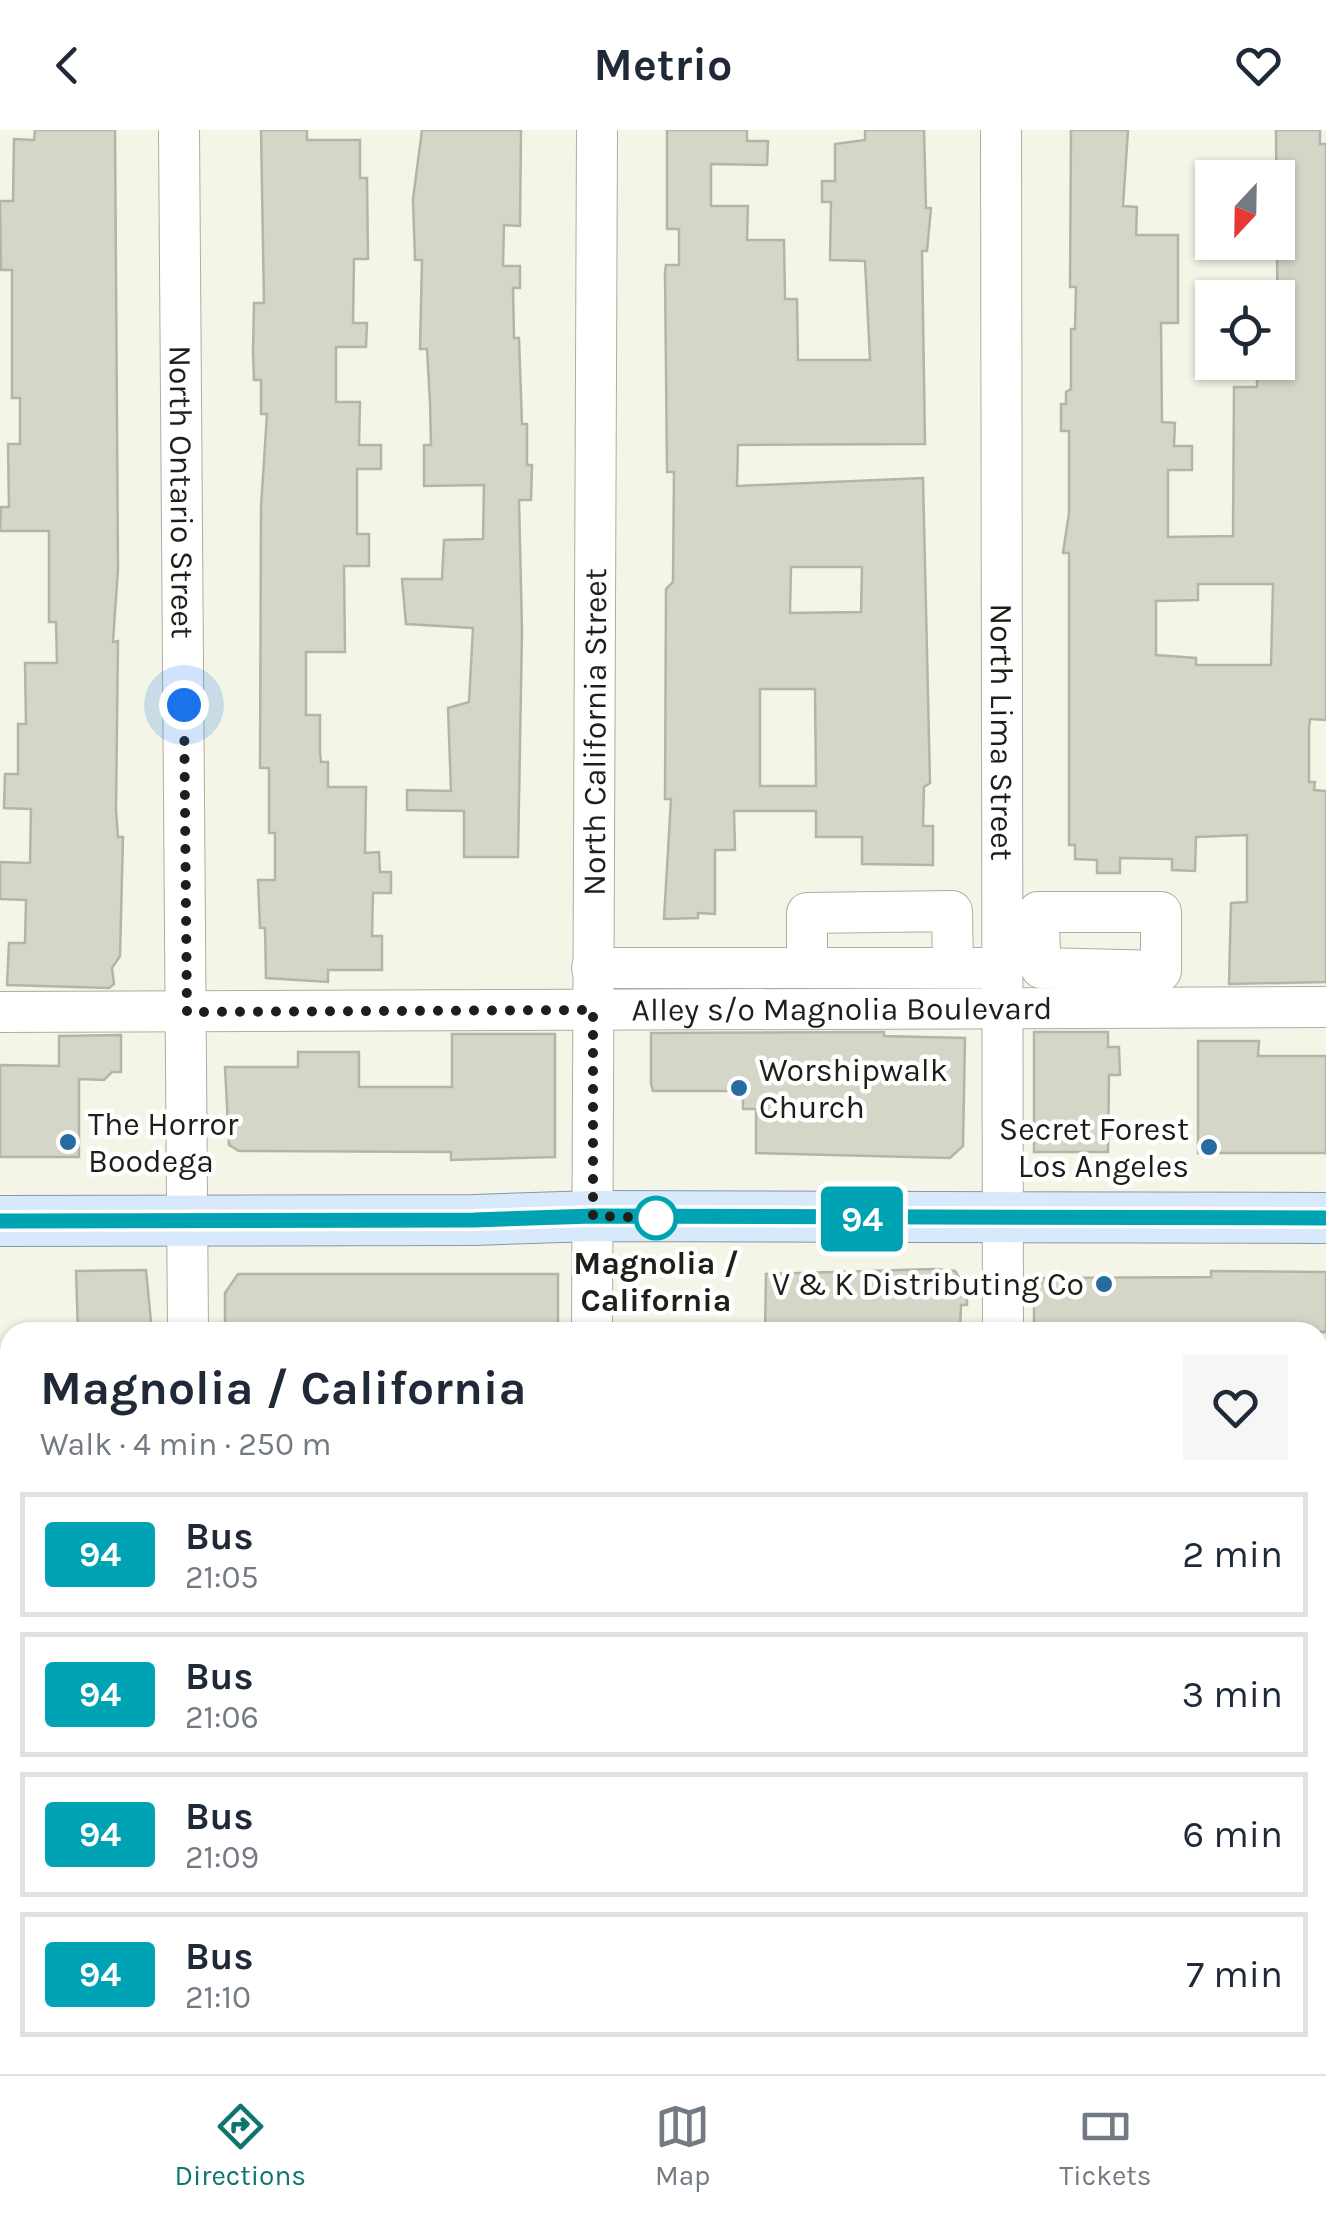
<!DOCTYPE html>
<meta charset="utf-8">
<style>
:root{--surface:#fff;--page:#f6f6f7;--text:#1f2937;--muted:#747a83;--line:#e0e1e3;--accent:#0f766e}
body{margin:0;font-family:Karla,sans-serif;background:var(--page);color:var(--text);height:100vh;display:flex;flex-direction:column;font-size:38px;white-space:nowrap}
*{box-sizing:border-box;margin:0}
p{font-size:32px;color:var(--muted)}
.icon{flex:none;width:55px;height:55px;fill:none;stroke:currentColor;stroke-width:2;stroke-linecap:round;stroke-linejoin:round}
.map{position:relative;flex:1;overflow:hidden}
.side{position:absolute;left:0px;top:1192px;width:1328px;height:752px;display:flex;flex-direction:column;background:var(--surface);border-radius:30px 30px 0 0;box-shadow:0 2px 8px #0004}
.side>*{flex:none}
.badge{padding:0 20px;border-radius:8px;font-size:35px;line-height:65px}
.needle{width:65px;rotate:202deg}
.controls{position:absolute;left:1195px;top:30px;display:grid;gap:20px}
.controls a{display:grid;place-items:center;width:100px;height:100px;border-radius:0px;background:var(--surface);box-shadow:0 2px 8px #0004;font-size:50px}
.you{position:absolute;width:50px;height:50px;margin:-25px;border:8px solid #fff;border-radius:50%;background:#1a73e8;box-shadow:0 0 0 15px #1a73e833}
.map>.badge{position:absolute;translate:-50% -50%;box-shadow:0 0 0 5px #fff}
.round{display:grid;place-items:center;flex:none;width:105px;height:105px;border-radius:0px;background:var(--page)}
.headline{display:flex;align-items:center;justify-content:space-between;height:170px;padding:0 40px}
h1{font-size:48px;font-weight:700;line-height:75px}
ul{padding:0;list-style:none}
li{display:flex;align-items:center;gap:30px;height:125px;margin:0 20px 15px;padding:0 20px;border:5px solid var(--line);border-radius:0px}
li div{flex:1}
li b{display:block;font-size:38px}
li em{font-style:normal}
li .badge{min-width:110px;font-weight:700;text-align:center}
header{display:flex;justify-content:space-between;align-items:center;height:130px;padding:0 40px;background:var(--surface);font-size:45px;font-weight:700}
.tabs{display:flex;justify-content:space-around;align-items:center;height:140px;border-top:2px solid var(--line);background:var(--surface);font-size:28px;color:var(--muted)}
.tabs a{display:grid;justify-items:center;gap:5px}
.tabs .active{color:var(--accent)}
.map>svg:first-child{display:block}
.building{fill:#d5d6c8;stroke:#b4b4a8;stroke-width:2.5;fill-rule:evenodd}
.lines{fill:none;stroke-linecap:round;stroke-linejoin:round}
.minor-casing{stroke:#adada1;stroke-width:42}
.major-casing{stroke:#8599a9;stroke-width:52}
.minor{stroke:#fff;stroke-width:40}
.major{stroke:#d7e9fa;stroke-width:50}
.line-casing{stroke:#fff;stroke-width:22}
.line{stroke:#00a3b4;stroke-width:15}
.walk{stroke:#1f1f1a;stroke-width:10;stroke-dasharray:0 18}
.poi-dot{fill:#276ca1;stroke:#fff;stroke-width:4}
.stop-dot{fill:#fff;stroke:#00a3b4;stroke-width:5}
.labels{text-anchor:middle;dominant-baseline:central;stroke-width:9;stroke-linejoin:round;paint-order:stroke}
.street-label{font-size:32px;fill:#1f1f1a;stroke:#fff}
.poi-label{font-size:32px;fill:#1f1f1a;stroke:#fff;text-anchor:start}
.stop-label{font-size:32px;font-weight:bold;fill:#1f1f1a;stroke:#fff}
</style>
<header><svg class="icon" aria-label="back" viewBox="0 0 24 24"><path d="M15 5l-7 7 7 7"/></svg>Metrio<svg class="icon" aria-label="heart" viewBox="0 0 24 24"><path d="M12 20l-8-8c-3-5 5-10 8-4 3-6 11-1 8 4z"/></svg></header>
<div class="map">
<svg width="1326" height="1944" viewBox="0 0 1326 1944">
<rect width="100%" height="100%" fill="#f4f5e7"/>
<!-- building -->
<path class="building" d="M35,0H115L118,439L113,512L118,511L116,680L118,707H123L120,826L112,838L114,854L109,858L7,855L9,813H25L26,770L0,769V732L30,733L31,679L4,678L5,644H18V594H26L25,533H57L56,492H49V401H0L1,377H9L8,314H20V268H12V140H1L0,71H13L14,9L34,10Z
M261,0H307V10H360V48H367L368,129H354L353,193H367L366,217H336V272H360L359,315H381V339H357V404H369V436H344L345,522H306V585H320V623L321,632H328V657H366L365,723L379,722L380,742H391V763H373L372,806H382V840H328V852L266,848L265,798H260L258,750H275V703H269V638H260L261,377L267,284H261V250H254L253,221L254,173H264Z
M422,0H521L520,96L504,95L503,136H520V158H513L514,208H519L522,294H527V335H532L531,370H519L522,501L518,727H464V681L407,680V660L451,661L448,578L469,572L473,498L406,494L402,449H442L444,410L483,409L484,355L424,356V315H431L430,273L427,219H420L422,130H415L413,69Z
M667,0H747V11H768L767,35L711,34V76H748L747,110H784L785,169H797L798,230H870L865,131L830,130L831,72H822V51H835V14L865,10V0H924L926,78H931L927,121H922L925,314L738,315L737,356L923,348L930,653L924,657L923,696H933V735L862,734V707H816V681H734L735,720H715V784L698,783V788L664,789L671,669H665L666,459L673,452L674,342H667L665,142L666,135H679V99H667ZM791,437H862L861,482L790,483ZM760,559H815L816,656H760Z
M1071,0H1128L1123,76L1137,77L1136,105H1178V193H1161L1162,292L1175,293L1174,316H1192V340H1168V407L1233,406L1234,257H1257V232H1278L1276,0H1320V14H1326V590L1310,589L1309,599V652H1315L1314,660L1326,661V852L1229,854L1231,773L1247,772V705L1196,707L1195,741L1172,740V729L1120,728V743H1097V730L1075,729V715H1069V423H1063L1069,383V301H1061V274H1066V262L1071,259V199H1075L1076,157H1070ZM1198,454H1273L1271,535H1196V528L1156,525V471L1198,470Z
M884,902V906L965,908L963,1016L950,1028L756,1023V979H743V961H653L651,954V903Z
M1034,902H1108V917H1119L1120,945H1109L1108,1022H1034Z
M452,904H555V1027L451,1030V1022L239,1021L229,1015L225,937H298V922H359V957H452Z
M121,905V942H112L104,950L79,949V1027H0V935L59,936V906Z
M1198,911H1259L1258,926H1326V1023H1198Z
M935,1139L955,1141L967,1160V1175H961L960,1202H765L766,1144Z
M146,1140L152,1202H78L76,1141Z
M1211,1141L1326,1142V1202H1034V1165L1044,1148L1211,1147Z
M238,1144H558V1202H225V1163Z"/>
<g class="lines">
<defs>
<g id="minor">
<path id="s1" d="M179,0L188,1202"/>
<path id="s2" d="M1001,0L1003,1202"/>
<path d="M1038,782H1161V841L1041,838Z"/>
<path d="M592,838H1004"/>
<path d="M807,838V783L952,781L953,837"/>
<path id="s3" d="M0,882L1326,877"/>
<path id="s4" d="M592,1202L597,0"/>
<path d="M1318,1288H1326"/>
<path d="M0,1303H10"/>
<path d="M591,1935V1944"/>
<path d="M186,1944V1935"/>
<path d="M997,1944L998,1935"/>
</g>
<path id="major" d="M0,1091L474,1090L593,1086L1326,1088"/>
</defs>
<!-- minor casing -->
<use href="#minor" class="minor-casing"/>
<!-- major casing -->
<use href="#major" class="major-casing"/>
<!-- minor -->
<use href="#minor" class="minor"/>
<!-- major -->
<use href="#major" class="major"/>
</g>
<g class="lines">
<defs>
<path id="line" d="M0,1091L474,1090L593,1086L1326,1088"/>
</defs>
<!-- line casing -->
<use href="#line" class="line-casing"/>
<!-- line -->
<use href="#line" class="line"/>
<!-- walk -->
<path class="walk" d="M184,575L187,882L593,880V1086L656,1088"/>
</g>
<!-- markers -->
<g class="poi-dot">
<circle cx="739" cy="958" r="10"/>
<circle cx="68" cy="1012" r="10"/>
<circle cx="1209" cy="1017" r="10"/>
<circle cx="1104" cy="1154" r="10"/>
</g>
<circle class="stop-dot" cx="656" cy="1088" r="20"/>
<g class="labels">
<!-- street labels -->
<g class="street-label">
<text stroke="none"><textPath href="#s1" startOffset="362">North Ontario Street</textPath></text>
<text stroke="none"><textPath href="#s4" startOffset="600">North California Street</textPath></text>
<text stroke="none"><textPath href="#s2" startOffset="602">North Lima Street</textPath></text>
<text stroke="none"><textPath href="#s3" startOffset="842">Alley s/o Magnolia Boulevard</textPath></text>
</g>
<!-- poi labels -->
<g class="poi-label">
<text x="759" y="940">Worshipwalk<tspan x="759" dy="37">Church</tspan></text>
<text x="88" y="994">The Horror<tspan x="88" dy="37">Boodega</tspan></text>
<text x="1189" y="999" text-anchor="end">Secret Forest<tspan x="1189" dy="37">Los Angeles</tspan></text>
<text x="1084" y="1154" text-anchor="end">V &amp; K Distributing Co</text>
</g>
<!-- stop labels -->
<g class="stop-label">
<text x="656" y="1133">Magnolia /<tspan x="656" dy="37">California</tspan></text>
</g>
</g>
</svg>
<div class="controls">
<a><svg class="needle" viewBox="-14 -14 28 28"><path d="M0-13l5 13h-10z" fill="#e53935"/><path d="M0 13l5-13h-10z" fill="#747a83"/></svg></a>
<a><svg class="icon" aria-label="locate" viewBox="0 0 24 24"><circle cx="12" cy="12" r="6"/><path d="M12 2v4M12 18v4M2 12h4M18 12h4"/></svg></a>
</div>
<div class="you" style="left:184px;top:575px"></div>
<b class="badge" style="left:862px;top:1089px;background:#00a3b4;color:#fff">94</b>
<section class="side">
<div class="headline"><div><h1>Magnolia / California</h1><p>Walk · 4 min · 250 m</p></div><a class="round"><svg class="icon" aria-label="heart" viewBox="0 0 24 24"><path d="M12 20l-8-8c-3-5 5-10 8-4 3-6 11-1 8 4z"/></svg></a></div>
<ul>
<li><span class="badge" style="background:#00a3b4;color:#fff">94</span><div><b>Bus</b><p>21:05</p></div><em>2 min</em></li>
<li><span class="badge" style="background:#00a3b4;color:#fff">94</span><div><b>Bus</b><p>21:06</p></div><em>3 min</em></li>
<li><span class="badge" style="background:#00a3b4;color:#fff">94</span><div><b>Bus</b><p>21:09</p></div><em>6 min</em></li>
<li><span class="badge" style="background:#00a3b4;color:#fff">94</span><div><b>Bus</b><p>21:10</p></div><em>7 min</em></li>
</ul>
</section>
</div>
<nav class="tabs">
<a class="active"><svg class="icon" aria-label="directions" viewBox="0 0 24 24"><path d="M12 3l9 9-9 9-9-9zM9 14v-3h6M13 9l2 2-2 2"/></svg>Directions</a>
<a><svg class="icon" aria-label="map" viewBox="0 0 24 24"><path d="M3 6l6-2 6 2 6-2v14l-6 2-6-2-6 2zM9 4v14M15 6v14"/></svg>Map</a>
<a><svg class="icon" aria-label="tickets" viewBox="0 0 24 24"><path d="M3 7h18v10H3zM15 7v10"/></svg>Tickets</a>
</nav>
